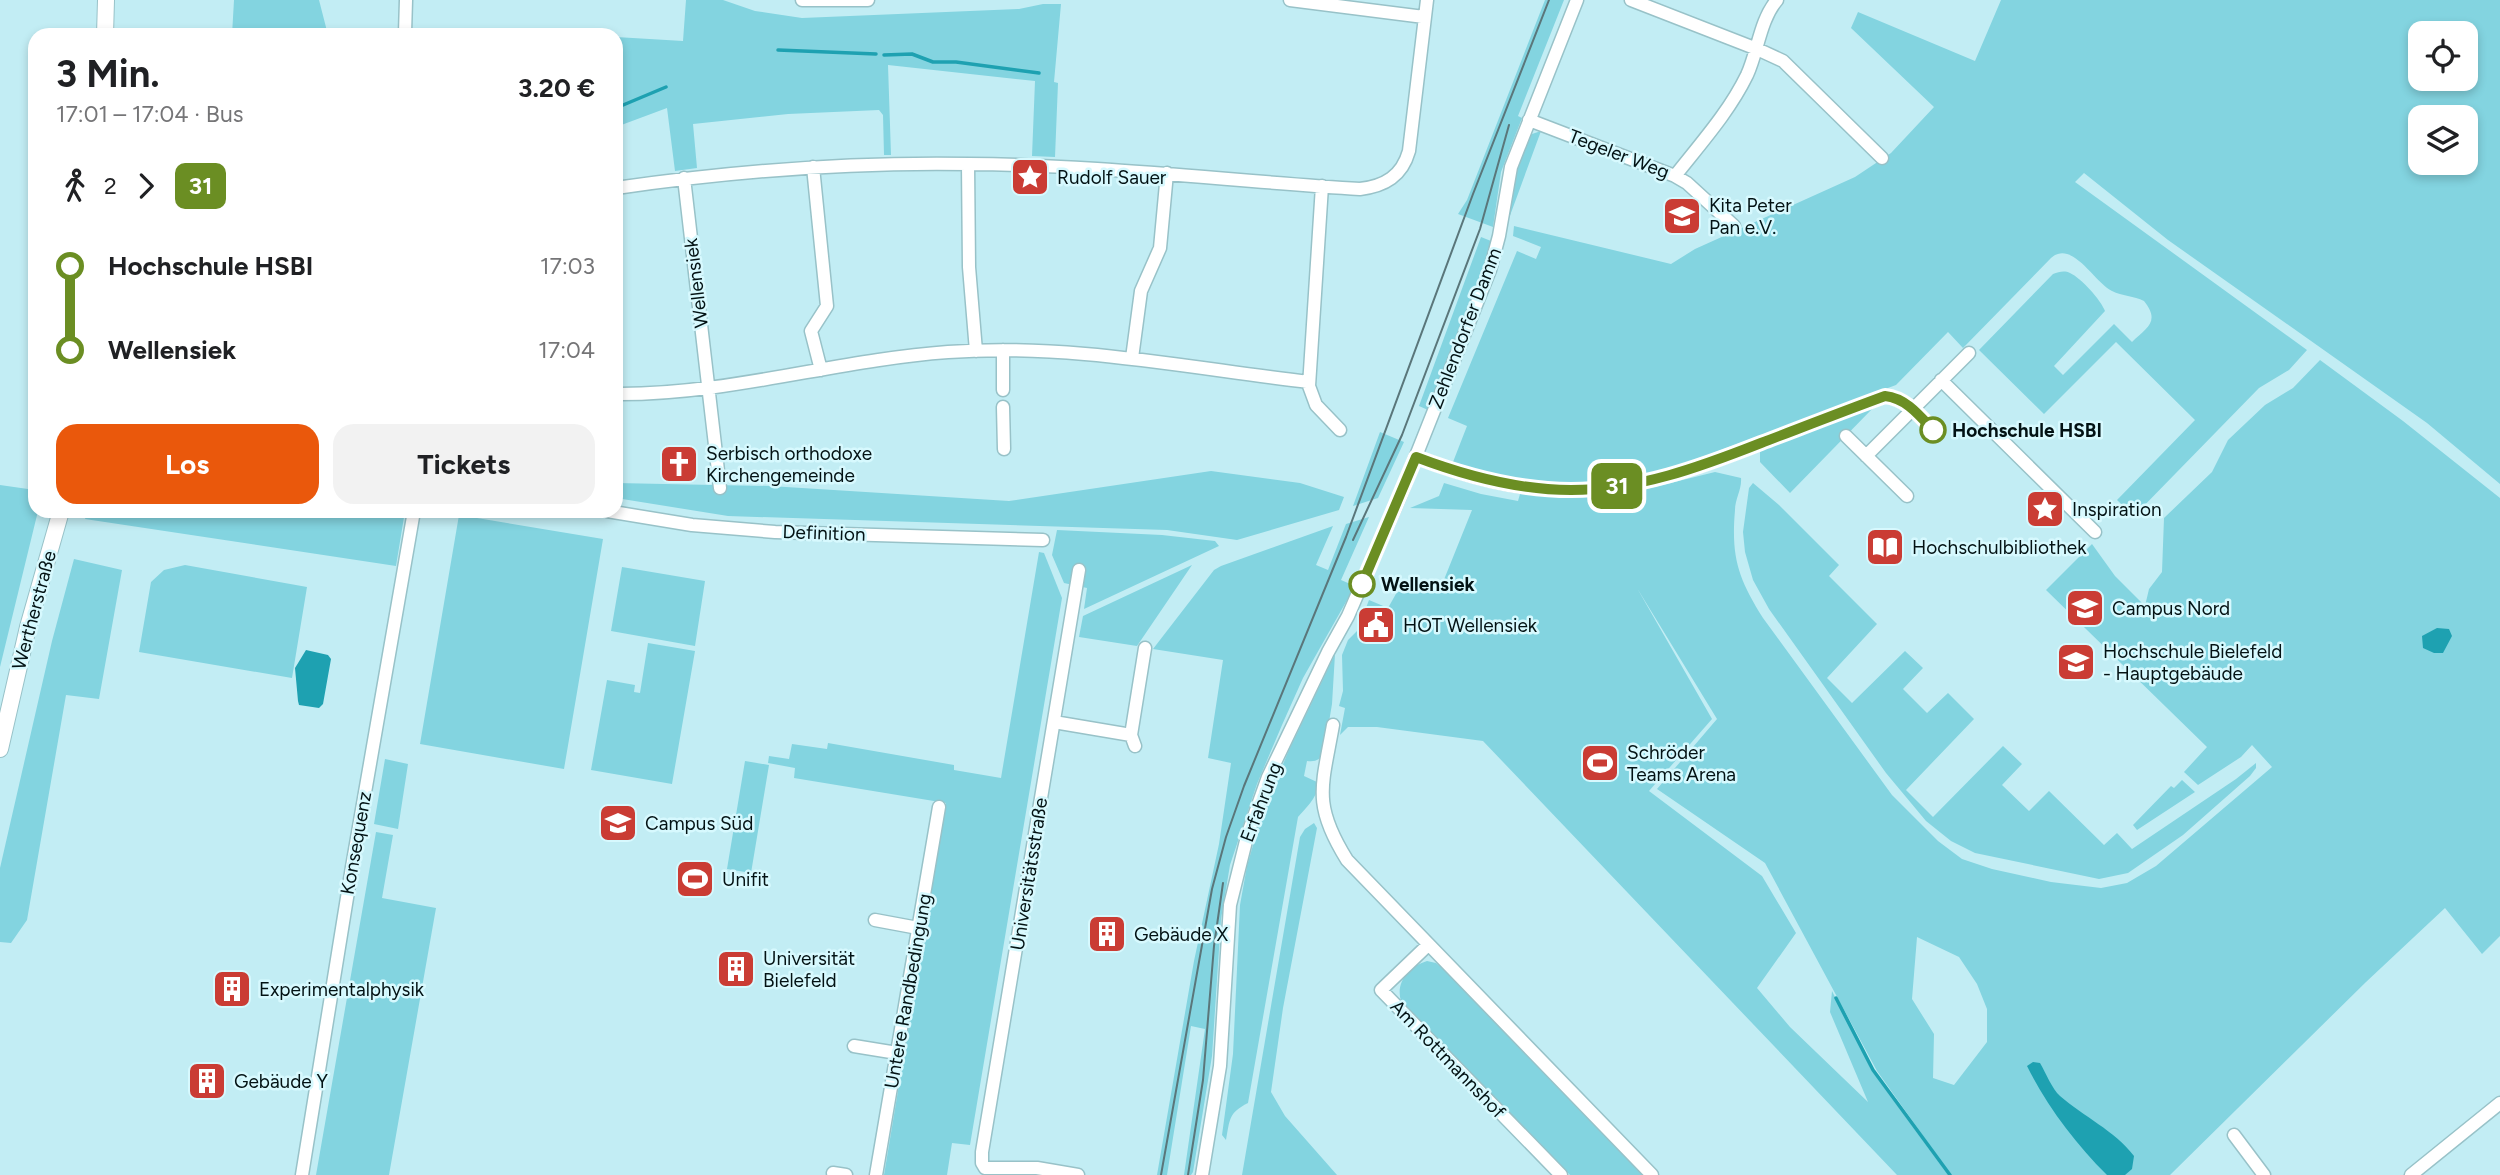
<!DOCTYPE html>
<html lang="de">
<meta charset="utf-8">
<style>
:root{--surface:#fff;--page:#f2f2f2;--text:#202124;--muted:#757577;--accent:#ea580c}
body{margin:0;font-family:Figtree,sans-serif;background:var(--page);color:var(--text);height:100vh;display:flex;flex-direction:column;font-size:26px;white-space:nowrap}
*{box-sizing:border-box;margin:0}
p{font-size:23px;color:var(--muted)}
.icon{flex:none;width:38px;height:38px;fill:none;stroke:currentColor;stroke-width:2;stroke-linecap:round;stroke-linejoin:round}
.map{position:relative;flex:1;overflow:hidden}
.side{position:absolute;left:28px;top:28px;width:595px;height:490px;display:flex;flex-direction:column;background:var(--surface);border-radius:21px;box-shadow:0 4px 10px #0003}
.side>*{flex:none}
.badge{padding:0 14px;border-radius:10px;font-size:24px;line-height:46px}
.buttons{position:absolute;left:2408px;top:21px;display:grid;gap:14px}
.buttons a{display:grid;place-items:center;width:70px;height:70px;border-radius:14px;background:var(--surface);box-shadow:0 4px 10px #0003;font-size:35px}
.map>.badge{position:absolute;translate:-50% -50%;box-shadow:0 0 0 4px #fff}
.legs{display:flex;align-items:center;gap:10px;height:77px;padding:0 28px;font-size:23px}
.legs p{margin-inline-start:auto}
.overview{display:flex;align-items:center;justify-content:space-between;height:119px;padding:0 28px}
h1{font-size:38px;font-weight:700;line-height:52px}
.cta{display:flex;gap:14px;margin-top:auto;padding:14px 28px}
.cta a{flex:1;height:80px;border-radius:21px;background:var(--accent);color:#fff;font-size:28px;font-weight:700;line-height:80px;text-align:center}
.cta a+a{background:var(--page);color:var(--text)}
ul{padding:0 28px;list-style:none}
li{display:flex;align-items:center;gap:24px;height:84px;font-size:26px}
li i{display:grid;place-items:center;width:10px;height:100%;margin:0 9px;background:currentColor}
li i::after{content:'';width:18px;height:18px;margin:-9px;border:5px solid;border-radius:50%;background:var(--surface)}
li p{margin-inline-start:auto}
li:first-child i{background:linear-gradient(#0000 50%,currentColor 0)}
li:last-child i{background:linear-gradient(currentColor 50%,#0000 0)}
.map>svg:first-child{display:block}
.green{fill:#83d4e0;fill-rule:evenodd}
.water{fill:#1ea1b1}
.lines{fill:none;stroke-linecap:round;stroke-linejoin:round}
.stream{stroke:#1ea1b1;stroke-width:3.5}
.street-casing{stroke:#98c2c8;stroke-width:15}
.secondary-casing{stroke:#98c2c8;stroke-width:18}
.street{stroke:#fff;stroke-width:12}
.secondary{stroke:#fff;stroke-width:16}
.tram{stroke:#5a767a;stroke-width:2}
.line-1-casing{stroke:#fff;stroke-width:16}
.line-1{stroke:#6b8e23;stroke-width:10}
.stop-1-dot{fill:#fff;stroke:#6b8e23;stroke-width:3.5}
.labels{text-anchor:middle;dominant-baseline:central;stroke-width:5;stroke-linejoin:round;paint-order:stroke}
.street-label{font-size:19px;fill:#031214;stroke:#d7f9fe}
.poi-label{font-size:19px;fill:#031214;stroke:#d7f9fe;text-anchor:start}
.stop-label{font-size:19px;font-weight:bold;fill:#031214;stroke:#d7f9fe;text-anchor:start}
</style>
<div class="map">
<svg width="2500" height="1175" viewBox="0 0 2500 1175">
<rect width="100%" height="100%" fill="#c2edf4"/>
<!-- green -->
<path class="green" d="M234,0H319L328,35H232Z
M686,0H723L755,11L802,18L1019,9L1043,4H1061L1054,82L1058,83L1055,157L1032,156L1035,81L888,65L891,155H884L883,115L879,110L788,114L693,124L697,168L675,171L667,108L616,127V37L683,41Z
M1545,0H1564L1518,116L1522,118L1501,172L1493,227L1458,214L1467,200Z
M2001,0H2500V484L2427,423L2168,240L2084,173L2075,182L2307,350L2289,370L2259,388L2134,516L2117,500L2195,420L2116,342L2044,414L1979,350L2053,274C2059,272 2064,270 2070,273C2081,278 2101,300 2105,311L2054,366L2063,375L2114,324L2132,342C2146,328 2161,322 2144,301C2134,296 2122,296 2112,291C2094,282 2072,239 2051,258L1963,348L1948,332L1896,385L1670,469L1623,479L1574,483L1529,481L1488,473L1453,462L1467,426L1448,418L1517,251L1536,259L1541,247L1513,236L1514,226L1671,264L1695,249L1855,177L1891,153L1934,107L1851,28L1858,12L1975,61ZM2420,33H2466V79H2420ZM2420,117H2466V163H2420Z
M423,29L510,35H412Z
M1541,131L1508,221C1511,190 1518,164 1529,135Z
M1481,237L1491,241L1484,269L1428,410L1419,406Z
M2320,360L2403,421L2500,498V936L2482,954L2445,908L2366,982L2170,1175H1951L1877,1071L1765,863L1657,789L1717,719L1637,588L1712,719L1649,791L1762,876L1796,933L1757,988L1790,1027L1868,1102L1830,1012L1832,991L1872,1071L1948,1175H1897L1483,741L1377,727H1348L1340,735L1345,708L1339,706L1343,691L1342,655L1348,640L1357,631L1369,600L1388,608L1397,592H1439L1472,510L1410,508L1439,496L1444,483L1481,494L1518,501L1520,494L1573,498L1626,494L1715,472L1741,478C1742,489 1735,499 1735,510C1731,557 1738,578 1763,618L1892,795L1938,841L1962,859L1992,869L2051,882L2101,888L2127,883L2156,866L2272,767L2252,745L2241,757L2198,785L2184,772L2207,747L2046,590L2092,544L2115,576L2145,606L2149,589L2162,572L2164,518L2212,472L2228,440L2265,405L2293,388ZM1917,937L1959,957L1977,984L1987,1009V1042L1954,1085L1933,1078L1934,1034L1912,999Z
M1867,409H1872L1790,493L1760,462V452L1765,447Z
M1380,432L1404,442L1378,498L1353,506Z
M1211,471L1300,483L1344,497L1339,510L1237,540L1167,530L728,516L616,498V483L770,486L1009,501Z
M1753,483L1779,505L1839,565L1829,576L1877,624L1827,678L1852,703L1905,651L1923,668L1903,689L1927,713L1948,693L1974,719L1906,790L1933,817L2003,746L2022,764L2002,785L2029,811L2049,791L2104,845L2117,833L2132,849L2236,779L2256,763V768L2250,776L2183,835L2128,873L2099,879L1975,853L1951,841L1926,821L1886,773L1769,609L1753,580L1745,552L1743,532L1749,488Z
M0,485L35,490V511H38L0,667Z
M88,511H405L396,566L85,519Z
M459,515L603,539L564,769L420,744Z
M1369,517L1341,580L1355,586L1303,678L1282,725L1257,784L1230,865L1221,919L1212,1056L1193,1172L1191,1175H1184L1205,1029L1191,1026L1167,1175H1157L1194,961L1219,844L1231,763L1208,758L1223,660L1153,649L1214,570L1221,566L1333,526L1316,565L1328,570L1346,524Z
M1057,530L1162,535L1215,541L1219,546L1084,609L1087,588L1064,583L1052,555Z
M1039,552L1044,553L1062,598L970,1145L952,1143L947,1175H884L946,803L794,778L795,768L768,763L769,756L789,759L792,744L827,749L828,743L954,765V770L1001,778Z
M74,559L122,570L99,699L66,695L27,920L11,943L0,942V868L52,641Z
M185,565L307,587L292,678L139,652L151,582L164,570Z
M1192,565L1137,646L1079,637L1083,616Z
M622,567L705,581L695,646L611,631Z
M648,643L695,651L672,784L591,770L607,680L635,685L634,692L640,693Z
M1335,654L1332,704L1324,752C1320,760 1316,762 1307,761L1304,776L1317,782C1320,796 1306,807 1298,817L1248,1103C1228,1113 1230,1120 1226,1140L1222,1135L1233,1054L1240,905L1247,866L1260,821L1288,752Z
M385,759L408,764L398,829L374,824Z
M745,761L769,765L751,873L727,869Z
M2182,780L2195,792L2137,830L2133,825L2171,786L2174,788Z
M1314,823L1317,828L1283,1008L1271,1092L1285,1116L1337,1175H1242L1300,837L1305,829Z
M376,832L393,835L382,898L436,908L389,1175H316Z
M1427,961L1436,963L1447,972L1644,1175H1570L1401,1001C1395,982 1410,966 1427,961Z"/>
<!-- water -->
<path class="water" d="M2437,628L2449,629L2452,636L2443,653H2434L2423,648L2422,636Z
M306,650L328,655L331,659L323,704L319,708L299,705L298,701L295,668Z
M2033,1062L2040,1063C2046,1073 2052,1089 2060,1096C2084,1117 2114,1130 2134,1156L2132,1169L2125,1175H2107C2075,1143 2047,1106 2027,1066Z"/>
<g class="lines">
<!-- stream -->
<path class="stream" d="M778,50L876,54
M884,55L912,54L933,62H956L1039,73
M616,108L666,87
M1836,998L1873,1070L1950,1175"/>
<defs>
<path id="street" d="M802,0H868
M1290,0L1424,17
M1631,0L1757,49L1783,61L1882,158
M405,33L406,0
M1529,120L1675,176L1687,183L1734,226
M968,164L969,267L976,351
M813,167L827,306L811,331L821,370
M1675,176C1701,143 1729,112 1747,75C1758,51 1760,20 1777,0
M684,178L720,488
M1322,186L1309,386L1316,405L1340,430
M616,188C733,171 851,162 969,164C1100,165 1230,181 1360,189C1385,186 1402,176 1409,151L1427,0
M1132,358L1141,291L1160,248L1167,173
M1941,380L2095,532
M1003,390V350
M616,394C728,395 837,360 948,352C1069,343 1189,368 1309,382
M1003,407L1004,449
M1846,436L1907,496
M1866,456L1969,353
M1416,457C1466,476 1517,491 1571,490C1638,490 1700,467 1761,443C1803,427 1844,411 1885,396C1906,398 1919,416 1933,430
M607,511L692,525L775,532L1043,540
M1054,722L1131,735
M1333,725C1322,787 1312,804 1347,860L1652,1175
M1135,746L1131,735L1145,648
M875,920L918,928
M1428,945L1381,990L1561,1175
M854,1046L897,1053
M2234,1135L2264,1175
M985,1168L982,1163V1152L1079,570
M985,1168H1037L1078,1175
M833,1173L846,1175
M302,1175L352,867L414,511
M876,1175L939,807
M1202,1175L1220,1066L1230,905L1248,833L1268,777L1328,652L1348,616L1400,496L1490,270L1499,236L1511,167L1577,0
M2411,1175L2500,1103"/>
<path id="secondary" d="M105,35L106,0
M0,749L28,627L61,511"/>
</defs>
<!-- street casing -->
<use href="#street" class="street-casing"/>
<!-- secondary casing -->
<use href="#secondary" class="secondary-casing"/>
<!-- street -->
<use href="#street" class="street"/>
<!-- secondary -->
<use href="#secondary" class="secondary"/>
<!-- tram -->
<path class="tram" d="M1353,540L1402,435L1480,229L1509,125
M1161,1175L1212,889L1226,837L1244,786L1346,537L1473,194L1549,0
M1188,1175L1203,1080L1214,946L1223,883"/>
</g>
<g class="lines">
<defs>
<path id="line-1" d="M1362,584L1416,457C1466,476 1517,490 1571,490C1638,490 1700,467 1761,443C1803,427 1844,411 1885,396C1906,398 1920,416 1933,430"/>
</defs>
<!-- line-1 casing -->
<use href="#line-1" class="line-1-casing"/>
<!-- line-1 -->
<use href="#line-1" class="line-1"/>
</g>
<!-- icons -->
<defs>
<symbol id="sight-square" viewBox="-11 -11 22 22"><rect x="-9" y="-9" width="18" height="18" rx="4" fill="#ca3c34" stroke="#d7f9fe"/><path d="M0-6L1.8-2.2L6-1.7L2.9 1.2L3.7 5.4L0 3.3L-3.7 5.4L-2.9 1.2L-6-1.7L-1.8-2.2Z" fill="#fff"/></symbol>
<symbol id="school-square" viewBox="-11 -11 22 22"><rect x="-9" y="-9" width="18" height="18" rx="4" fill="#ca3c34" stroke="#d7f9fe"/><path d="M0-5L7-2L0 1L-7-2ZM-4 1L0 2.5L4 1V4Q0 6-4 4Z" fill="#fff"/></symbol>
<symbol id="church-square" viewBox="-11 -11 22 22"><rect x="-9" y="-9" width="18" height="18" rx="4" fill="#ca3c34" stroke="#d7f9fe"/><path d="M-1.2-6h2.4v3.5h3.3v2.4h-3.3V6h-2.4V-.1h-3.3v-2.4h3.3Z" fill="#fff"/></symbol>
<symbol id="library-square" viewBox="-11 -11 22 22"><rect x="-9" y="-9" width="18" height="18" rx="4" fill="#ca3c34" stroke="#d7f9fe"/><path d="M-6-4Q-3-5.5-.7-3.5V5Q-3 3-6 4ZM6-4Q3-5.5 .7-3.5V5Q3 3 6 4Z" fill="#fff"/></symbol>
<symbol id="university-square" viewBox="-11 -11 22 22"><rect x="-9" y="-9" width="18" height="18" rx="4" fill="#ca3c34" stroke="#d7f9fe"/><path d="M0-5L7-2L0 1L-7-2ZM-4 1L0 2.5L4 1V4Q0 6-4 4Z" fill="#fff"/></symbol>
<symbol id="civic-square" viewBox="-11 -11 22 22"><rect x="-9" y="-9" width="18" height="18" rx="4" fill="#ca3c34" stroke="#d7f9fe"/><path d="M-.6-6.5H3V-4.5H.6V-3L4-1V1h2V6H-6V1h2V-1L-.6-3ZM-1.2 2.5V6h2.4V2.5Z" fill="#fff"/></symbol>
<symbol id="stadium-square" viewBox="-11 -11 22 22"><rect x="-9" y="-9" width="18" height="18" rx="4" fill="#ca3c34" stroke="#d7f9fe"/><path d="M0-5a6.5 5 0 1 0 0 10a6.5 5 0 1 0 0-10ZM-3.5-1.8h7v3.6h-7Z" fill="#fff"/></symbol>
<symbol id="building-square" viewBox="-11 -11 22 22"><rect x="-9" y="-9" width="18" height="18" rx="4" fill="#ca3c34" stroke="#d7f9fe"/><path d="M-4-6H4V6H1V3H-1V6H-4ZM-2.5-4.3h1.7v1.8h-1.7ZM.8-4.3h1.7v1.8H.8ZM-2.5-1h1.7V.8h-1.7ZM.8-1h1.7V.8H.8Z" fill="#fff"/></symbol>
</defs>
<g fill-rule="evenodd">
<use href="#sight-square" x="1008" y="155" width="44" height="44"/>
<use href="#school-square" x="1660" y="194" width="44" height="44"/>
<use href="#church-square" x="657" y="442" width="44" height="44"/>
<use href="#sight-square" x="2023" y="487" width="44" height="44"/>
<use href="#library-square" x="1863" y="525" width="44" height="44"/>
<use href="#university-square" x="2063" y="586" width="44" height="44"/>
<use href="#civic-square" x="1354" y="603" width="44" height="44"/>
<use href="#university-square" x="2054" y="640" width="44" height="44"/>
<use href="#stadium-square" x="1578" y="741" width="44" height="44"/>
<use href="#university-square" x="596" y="801" width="44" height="44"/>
<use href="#stadium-square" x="673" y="857" width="44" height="44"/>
<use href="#building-square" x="1085" y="912" width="44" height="44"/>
<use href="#building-square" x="714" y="947" width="44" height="44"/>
<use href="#building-square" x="210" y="967" width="44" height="44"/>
<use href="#building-square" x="185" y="1059" width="44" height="44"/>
</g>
<!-- markers -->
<g class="stop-1-dot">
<circle cx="1933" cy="430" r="12"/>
<circle cx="1362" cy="584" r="12"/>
</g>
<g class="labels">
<!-- street labels -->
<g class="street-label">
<text transform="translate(1619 154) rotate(21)">Tegeler Weg</text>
<text transform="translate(696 283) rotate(-97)">Wellensiek</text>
<text transform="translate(1465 328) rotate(-69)">Zehlendorfer Damm</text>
<text transform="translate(824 533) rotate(2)">Definition</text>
<text transform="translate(34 610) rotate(-75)">Wertherstraße</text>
<text transform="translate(1261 802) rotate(-69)">Erfahrung</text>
<text transform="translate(356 843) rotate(-80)">Konsequenz</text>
<text transform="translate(1029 874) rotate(-81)">Universitätsstraße</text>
<text transform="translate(908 991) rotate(-80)">Untere Randbedingung</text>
<text transform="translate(1448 1059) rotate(46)">Am Rottmannshof</text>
</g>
<!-- poi labels -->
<g class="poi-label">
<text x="1057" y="177">Rudolf Sauer</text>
<text x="1709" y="205">Kita Peter<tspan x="1709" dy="22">Pan e.V.</tspan></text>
<text x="706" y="453">Serbisch orthodoxe<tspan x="706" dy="22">Kirchengemeinde</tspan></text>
<text x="2072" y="509">Inspiration</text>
<text x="1912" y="547">Hochschulbibliothek</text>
<text x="2112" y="608">Campus Nord</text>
<text x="1403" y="625">HOT Wellensiek</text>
<text x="2103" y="651">Hochschule Bielefeld<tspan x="2103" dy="22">- Hauptgebäude</tspan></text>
<text x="1627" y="752">Schröder<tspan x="1627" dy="22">Teams Arena</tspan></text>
<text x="645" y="823">Campus Süd</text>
<text x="722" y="879">Unifit</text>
<text x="1134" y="934">Gebäude X</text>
<text x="763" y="958">Universität<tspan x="763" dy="22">Bielefeld</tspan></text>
<text x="259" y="989">Experimentalphysik</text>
<text x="234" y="1081">Gebäude Y</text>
</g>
<!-- stop labels -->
<g class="stop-label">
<text x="1952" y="430">Hochschule HSBI</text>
<text x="1381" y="584">Wellensiek</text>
</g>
</g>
</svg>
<div class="buttons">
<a><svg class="icon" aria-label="locate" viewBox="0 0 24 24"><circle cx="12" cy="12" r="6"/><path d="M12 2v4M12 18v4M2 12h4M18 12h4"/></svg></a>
<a><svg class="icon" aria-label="layers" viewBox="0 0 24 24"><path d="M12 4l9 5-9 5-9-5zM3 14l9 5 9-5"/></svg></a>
</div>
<b class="badge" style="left:1617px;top:486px;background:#6b8e23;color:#fff">31</b>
<section class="side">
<div class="overview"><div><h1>3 Min.</h1><p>17:01 – 17:04 · Bus</p></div><b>3.20 €</b></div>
<div class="legs"><svg class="icon" aria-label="walk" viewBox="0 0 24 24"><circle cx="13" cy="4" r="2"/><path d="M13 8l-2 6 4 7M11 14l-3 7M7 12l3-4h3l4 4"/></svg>2<svg class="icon" aria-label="forward" viewBox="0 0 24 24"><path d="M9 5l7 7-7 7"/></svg><b class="badge" style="background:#6b8e23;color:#fff">31</b></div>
<ul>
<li><i style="color:#6b8e23"></i><b>Hochschule HSBI</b><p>17:03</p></li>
<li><i style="color:#6b8e23"></i><b>Wellensiek</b><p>17:04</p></li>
</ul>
<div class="cta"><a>Los</a><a>Tickets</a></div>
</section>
</div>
